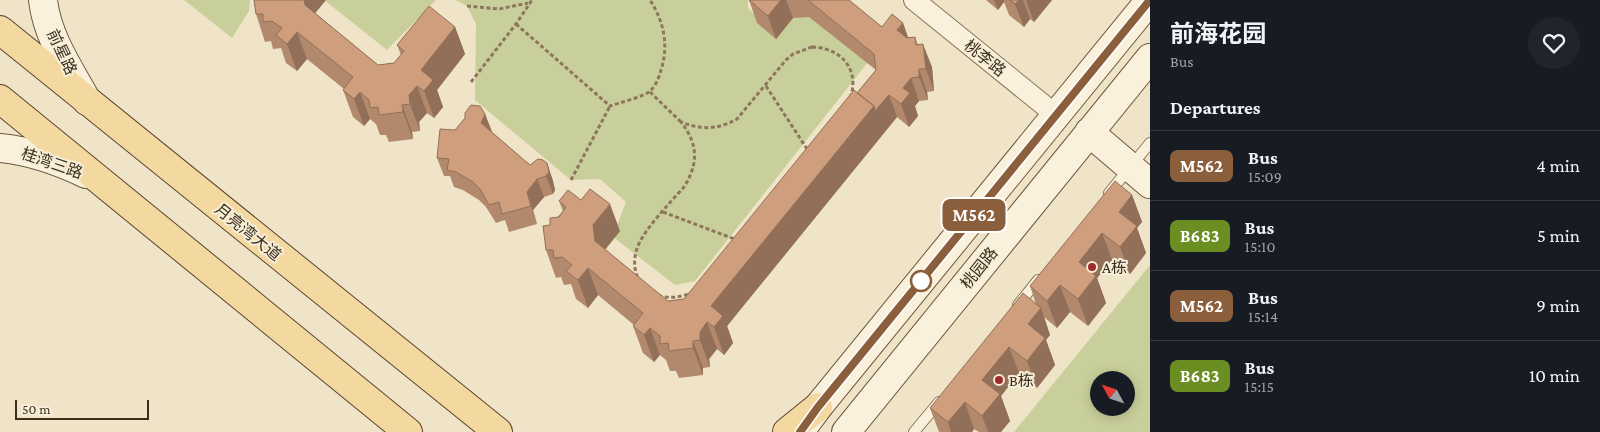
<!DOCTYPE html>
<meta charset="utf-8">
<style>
:root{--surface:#171b24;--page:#20242c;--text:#f1f3f6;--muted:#9ea1a6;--line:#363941}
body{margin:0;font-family:"Crimson Pro","Noto Sans SC",serif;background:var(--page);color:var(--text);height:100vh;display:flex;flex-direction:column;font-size:19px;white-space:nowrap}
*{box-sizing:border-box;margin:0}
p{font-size:16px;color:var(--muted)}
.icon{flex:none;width:28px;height:28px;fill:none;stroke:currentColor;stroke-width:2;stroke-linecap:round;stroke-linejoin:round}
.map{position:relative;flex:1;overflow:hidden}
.panel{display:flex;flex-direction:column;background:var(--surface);width:450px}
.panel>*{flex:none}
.badge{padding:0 10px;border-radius:8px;font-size:18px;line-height:32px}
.needle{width:32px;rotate:310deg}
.tools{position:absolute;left:1090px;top:371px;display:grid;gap:10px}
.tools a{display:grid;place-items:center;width:45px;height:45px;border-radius:50%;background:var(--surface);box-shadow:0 2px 12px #0003;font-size:25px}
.scale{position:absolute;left:15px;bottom:12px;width:134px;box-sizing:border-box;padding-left:5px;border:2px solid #3d2e20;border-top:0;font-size:14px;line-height:18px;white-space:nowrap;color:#3d2e20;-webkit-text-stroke:4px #f7eed8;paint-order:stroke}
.map>.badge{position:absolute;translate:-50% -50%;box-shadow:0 0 0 2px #fff}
h2{padding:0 20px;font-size:19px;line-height:45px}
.round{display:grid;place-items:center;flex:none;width:52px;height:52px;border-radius:26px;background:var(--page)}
.summary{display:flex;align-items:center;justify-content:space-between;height:85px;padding:0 20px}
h1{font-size:24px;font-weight:700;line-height:38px}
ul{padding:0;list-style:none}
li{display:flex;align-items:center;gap:15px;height:70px;padding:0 20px;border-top:1px solid var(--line)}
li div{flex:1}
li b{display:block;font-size:19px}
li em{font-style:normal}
li .badge{min-width:55px;font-weight:700;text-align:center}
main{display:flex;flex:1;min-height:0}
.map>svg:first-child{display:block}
.green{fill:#c9cf9b;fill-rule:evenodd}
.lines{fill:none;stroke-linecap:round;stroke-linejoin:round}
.lane-casing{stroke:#8d765c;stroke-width:12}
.street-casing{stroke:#8d765c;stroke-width:22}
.secondary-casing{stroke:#6f573f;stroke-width:30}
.primary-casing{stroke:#5b4430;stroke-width:30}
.path{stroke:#8d765c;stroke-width:3;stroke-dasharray:4 2.5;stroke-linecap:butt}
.lane{stroke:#faf1dc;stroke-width:10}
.street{stroke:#faf1dc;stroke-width:20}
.secondary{stroke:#faf1dc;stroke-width:28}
.primary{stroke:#f3d9a0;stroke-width:28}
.wall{fill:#b2896c}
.shaded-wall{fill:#916f58}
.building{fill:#cf9f7d;stroke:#916f58}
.line-casing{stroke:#fff;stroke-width:11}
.line{stroke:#8b5e3c;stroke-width:8}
.poi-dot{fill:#9e2a2b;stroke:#f7eed8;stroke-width:2}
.stop-dot{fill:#fff;stroke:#8b5e3c;stroke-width:2.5}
.labels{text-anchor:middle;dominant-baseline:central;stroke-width:4;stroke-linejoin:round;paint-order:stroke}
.street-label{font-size:16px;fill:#3d2e20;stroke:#f7eed8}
.poi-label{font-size:16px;fill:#3d2e20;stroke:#f7eed8;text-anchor:start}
</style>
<main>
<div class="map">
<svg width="1150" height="432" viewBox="0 0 1150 432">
<rect width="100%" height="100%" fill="#f0e4c8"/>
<!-- green -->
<path class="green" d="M184,0H250L249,11L232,38Z
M324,0H436L387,50Z
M455,0H748V8L771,30L805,1L868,62L695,281L675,285L613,237L626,202L600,179L571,180L475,100L476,24L467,6Z
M1150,265V432H1014ZM1099,380H1126V408H1099Z"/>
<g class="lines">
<defs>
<path id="lane" d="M1109,193L1150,143
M1018,305L1038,280
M914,432L939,402"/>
<path id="street" d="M914,0L1056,115"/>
<path id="secondary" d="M43,0C47,37 70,70 87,101
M1089,132L1150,184
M0,148C31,151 59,161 86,174
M804,426L818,407L1150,0
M846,432L1150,58"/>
<path id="primary" d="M0,30L498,432
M0,99L408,432
M787,432L818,407"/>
</defs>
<!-- lane casing -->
<use href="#lane" class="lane-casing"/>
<!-- street casing -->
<use href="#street" class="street-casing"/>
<!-- secondary casing -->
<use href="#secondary" class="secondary-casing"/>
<!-- primary casing -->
<use href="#primary" class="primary-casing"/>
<!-- path -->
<path class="path" d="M467,6L499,9L528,3
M516,24L610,106C618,103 646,96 650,91C656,86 659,77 661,70C669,45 664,22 650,0
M812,47C847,48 864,78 845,108L702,285C672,312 626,292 636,252C640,233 670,203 684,187C699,163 698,144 681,122C702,130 717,130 737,119L786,60L793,54Z
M471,82L516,24L532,0
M766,86L809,152
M650,92L681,122
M571,180L610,106
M663,212L737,240"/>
<!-- lane -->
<use href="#lane" class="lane"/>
<!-- street -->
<use href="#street" class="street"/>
<!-- secondary -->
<use href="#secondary" class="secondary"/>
<!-- primary -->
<use href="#primary" class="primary"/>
</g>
<!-- wall -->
<path class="wall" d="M254,0L315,13L378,65L394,63L401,55L397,45L455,27L465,54L437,90L443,107L434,118L427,113L419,122L420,131L412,132L413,139L389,142L386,135H380L376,124L370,119L364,126L353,117L343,90L344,89L307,59L297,71L286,63L281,48L273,49L271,41L265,42L256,14Z
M749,0H849L882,27L903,23L908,38L915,37L918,45L932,67L934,91L927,92L928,100L919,101L915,106L918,116L909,127L897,117L727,326L733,343L724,355L717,349L709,359L710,367L703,368V375L679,378L676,371H670L666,360L660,355L654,362L643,353L633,326L634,325L598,295L588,308L576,299L571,284L564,285L561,277L556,278L546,250L550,225L563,211L559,201L620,231L605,250L668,301L684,299L876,70L809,17L793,18L776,39L757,23Z
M986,0H1052L1034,22L1030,19L1024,27L1009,15L1004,2L998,10Z
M485,114L492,132L530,165L547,163L553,181L555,190L553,194L544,197L533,210L537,224L509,232L505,220L496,223L486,207L479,200L463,190L454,187L450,176H444L437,158L455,130Z
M1132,195L1142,222L1137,228L1146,253L1130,274L1112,260L1097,278L1106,303L1088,326L1070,312L1057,328L1044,317L1050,335L1046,340L1055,365L1037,388L1019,373L1001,396L1010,421L1001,432H979L974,429L972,432H939L930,408L1036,304L1030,286Z"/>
<!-- shaded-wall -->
<path class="shaded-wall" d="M304,0H326L313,16L305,5Z
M781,0H786L793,18L776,39L768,16Z
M994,0H1004V2L998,10Z
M1019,0H1023L1030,19L1024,27L1015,4Z
M1026,0H1052L1034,22Z
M903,23L911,46L897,30Z
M455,27L465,54L437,90L443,107L434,118L424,91L421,70Z
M297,32L307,59L297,71L287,44Z
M923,44L932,67L934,91L926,69Z
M919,69L927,92L928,100L919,77Z
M911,78L919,101L915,106L918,116L909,127L901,104L903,88Z
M417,86L427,113L419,122L420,131L410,104L409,95Z
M360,92L370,119L364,126L354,99Z
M889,95L897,117L727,326L733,343L724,355L714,327L711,306L874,106Z
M402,105L412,132L413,139L403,112Z
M485,114L492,132L481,123Z
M547,163L553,181L555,190L553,194L546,176Z
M537,179L544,197L533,210L537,224L531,206L527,192Z
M1132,195L1142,222L1137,228L1146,253L1130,274L1120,247L1119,212Z
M610,204L620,231L603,252L595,241L593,225Z
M1102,233L1112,260L1097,278L1106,303L1088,326L1078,299L1079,262Z
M588,268L598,295L588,308L578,280Z
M1060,285L1070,312L1057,328L1047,301Z
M1041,308L1050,335L1046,340L1055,365L1037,388L1027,361L1028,324Z
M707,322L717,349L709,359L710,367L700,340V332Z
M650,328L660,355L654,362L644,335Z
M693,341L703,368V375L693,348Z
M1009,347L1019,373L1001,396L1010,421L1001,432H988L982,416V380Z
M965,402L974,429L972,432H951L948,422Z"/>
<!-- building -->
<path class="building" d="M254,0H304L305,5L378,65L394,63L404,51L397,45L429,6L455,27L421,70L433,80L424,91L417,86L409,95L410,104L402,105L403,112L379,115L378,107L370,108L369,100L360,92L354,99L343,90L353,77L297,32L287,44L276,35L282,28L272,21L263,22V14H256Z
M749,0H781L768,16Z
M808,0H849L882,27L892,14L903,23L897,30L907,38L915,37L916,45L923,44L926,69H919V77L911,78L903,88L910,93L901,104L889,95L875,111L874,106L857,93L876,70L874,54Z
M1010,0H1019L1015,4Z
M854,90L874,106L711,306L723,316L714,327L707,322L700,332V340L693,341V348L669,351L668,343L660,344V336L650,328L644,335L633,326L643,313L588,268L578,280L566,271L572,265L562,257L554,258L553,250H546L543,226L550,225V218L559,217L566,207L559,201L568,190L581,200L590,189L610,204L593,225L595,241L668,301L684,299Z
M471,105L480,106L485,114L481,123L530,165L538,159L543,160L547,163L549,172L546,176L537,179L527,192L531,206L502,214L499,202L489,205L480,189L473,182L456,172L447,170L449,159L437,158L440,129L455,130L465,118V113Z
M1115,181L1132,195L1119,212L1137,226L1120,247L1102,233L1079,262L1096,276L1078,299L1060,285L1047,301L1030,286Z
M1023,293L1041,308L1028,324L1045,338L1027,361L1009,347L982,380L1000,394L982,416L965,402L948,422L930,408Z"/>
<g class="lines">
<defs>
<path id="line" d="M800,432L818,407L1150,0"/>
</defs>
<!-- line casing -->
<use href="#line" class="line-casing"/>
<!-- line -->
<use href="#line" class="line"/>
</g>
<!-- markers -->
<g class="poi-dot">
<circle cx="1092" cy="267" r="5"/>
<circle cx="999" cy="380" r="5"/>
</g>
<circle class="stop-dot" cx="921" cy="281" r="10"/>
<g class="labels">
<!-- street labels -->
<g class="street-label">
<text transform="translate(62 52) rotate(65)">前星路</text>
<text transform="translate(985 58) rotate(39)">桃李路</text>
<text transform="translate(52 163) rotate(19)">桂湾三路</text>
<text transform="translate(248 232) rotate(39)">月亮湾大道</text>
<text transform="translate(979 268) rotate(-51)">桃园路</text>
</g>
<!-- poi labels -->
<g class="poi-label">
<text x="1102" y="267">A栋</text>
<text x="1009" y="380">B栋</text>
</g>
</g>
</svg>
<div class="tools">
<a><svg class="needle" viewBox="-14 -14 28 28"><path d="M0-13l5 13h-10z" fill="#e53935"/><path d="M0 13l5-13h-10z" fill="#9ea1a6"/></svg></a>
</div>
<div class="scale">50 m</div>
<b class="badge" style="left:974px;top:215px;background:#8b5e3c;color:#fff">M562</b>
</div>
<section class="panel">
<div class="summary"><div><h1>前海花园</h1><p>Bus</p></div><a class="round"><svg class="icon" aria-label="heart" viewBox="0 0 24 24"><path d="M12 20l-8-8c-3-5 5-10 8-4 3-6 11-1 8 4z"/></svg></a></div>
<h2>Departures</h2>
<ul>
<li><span class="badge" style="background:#8b5e3c;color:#fff">M562</span><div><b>Bus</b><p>15:09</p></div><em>4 min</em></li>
<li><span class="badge" style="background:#6b8e23;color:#fff">B683</span><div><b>Bus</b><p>15:10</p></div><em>5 min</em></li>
<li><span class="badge" style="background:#8b5e3c;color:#fff">M562</span><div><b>Bus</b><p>15:14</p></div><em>9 min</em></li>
<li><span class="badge" style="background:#6b8e23;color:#fff">B683</span><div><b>Bus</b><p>15:15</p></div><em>10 min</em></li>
</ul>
</section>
</main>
